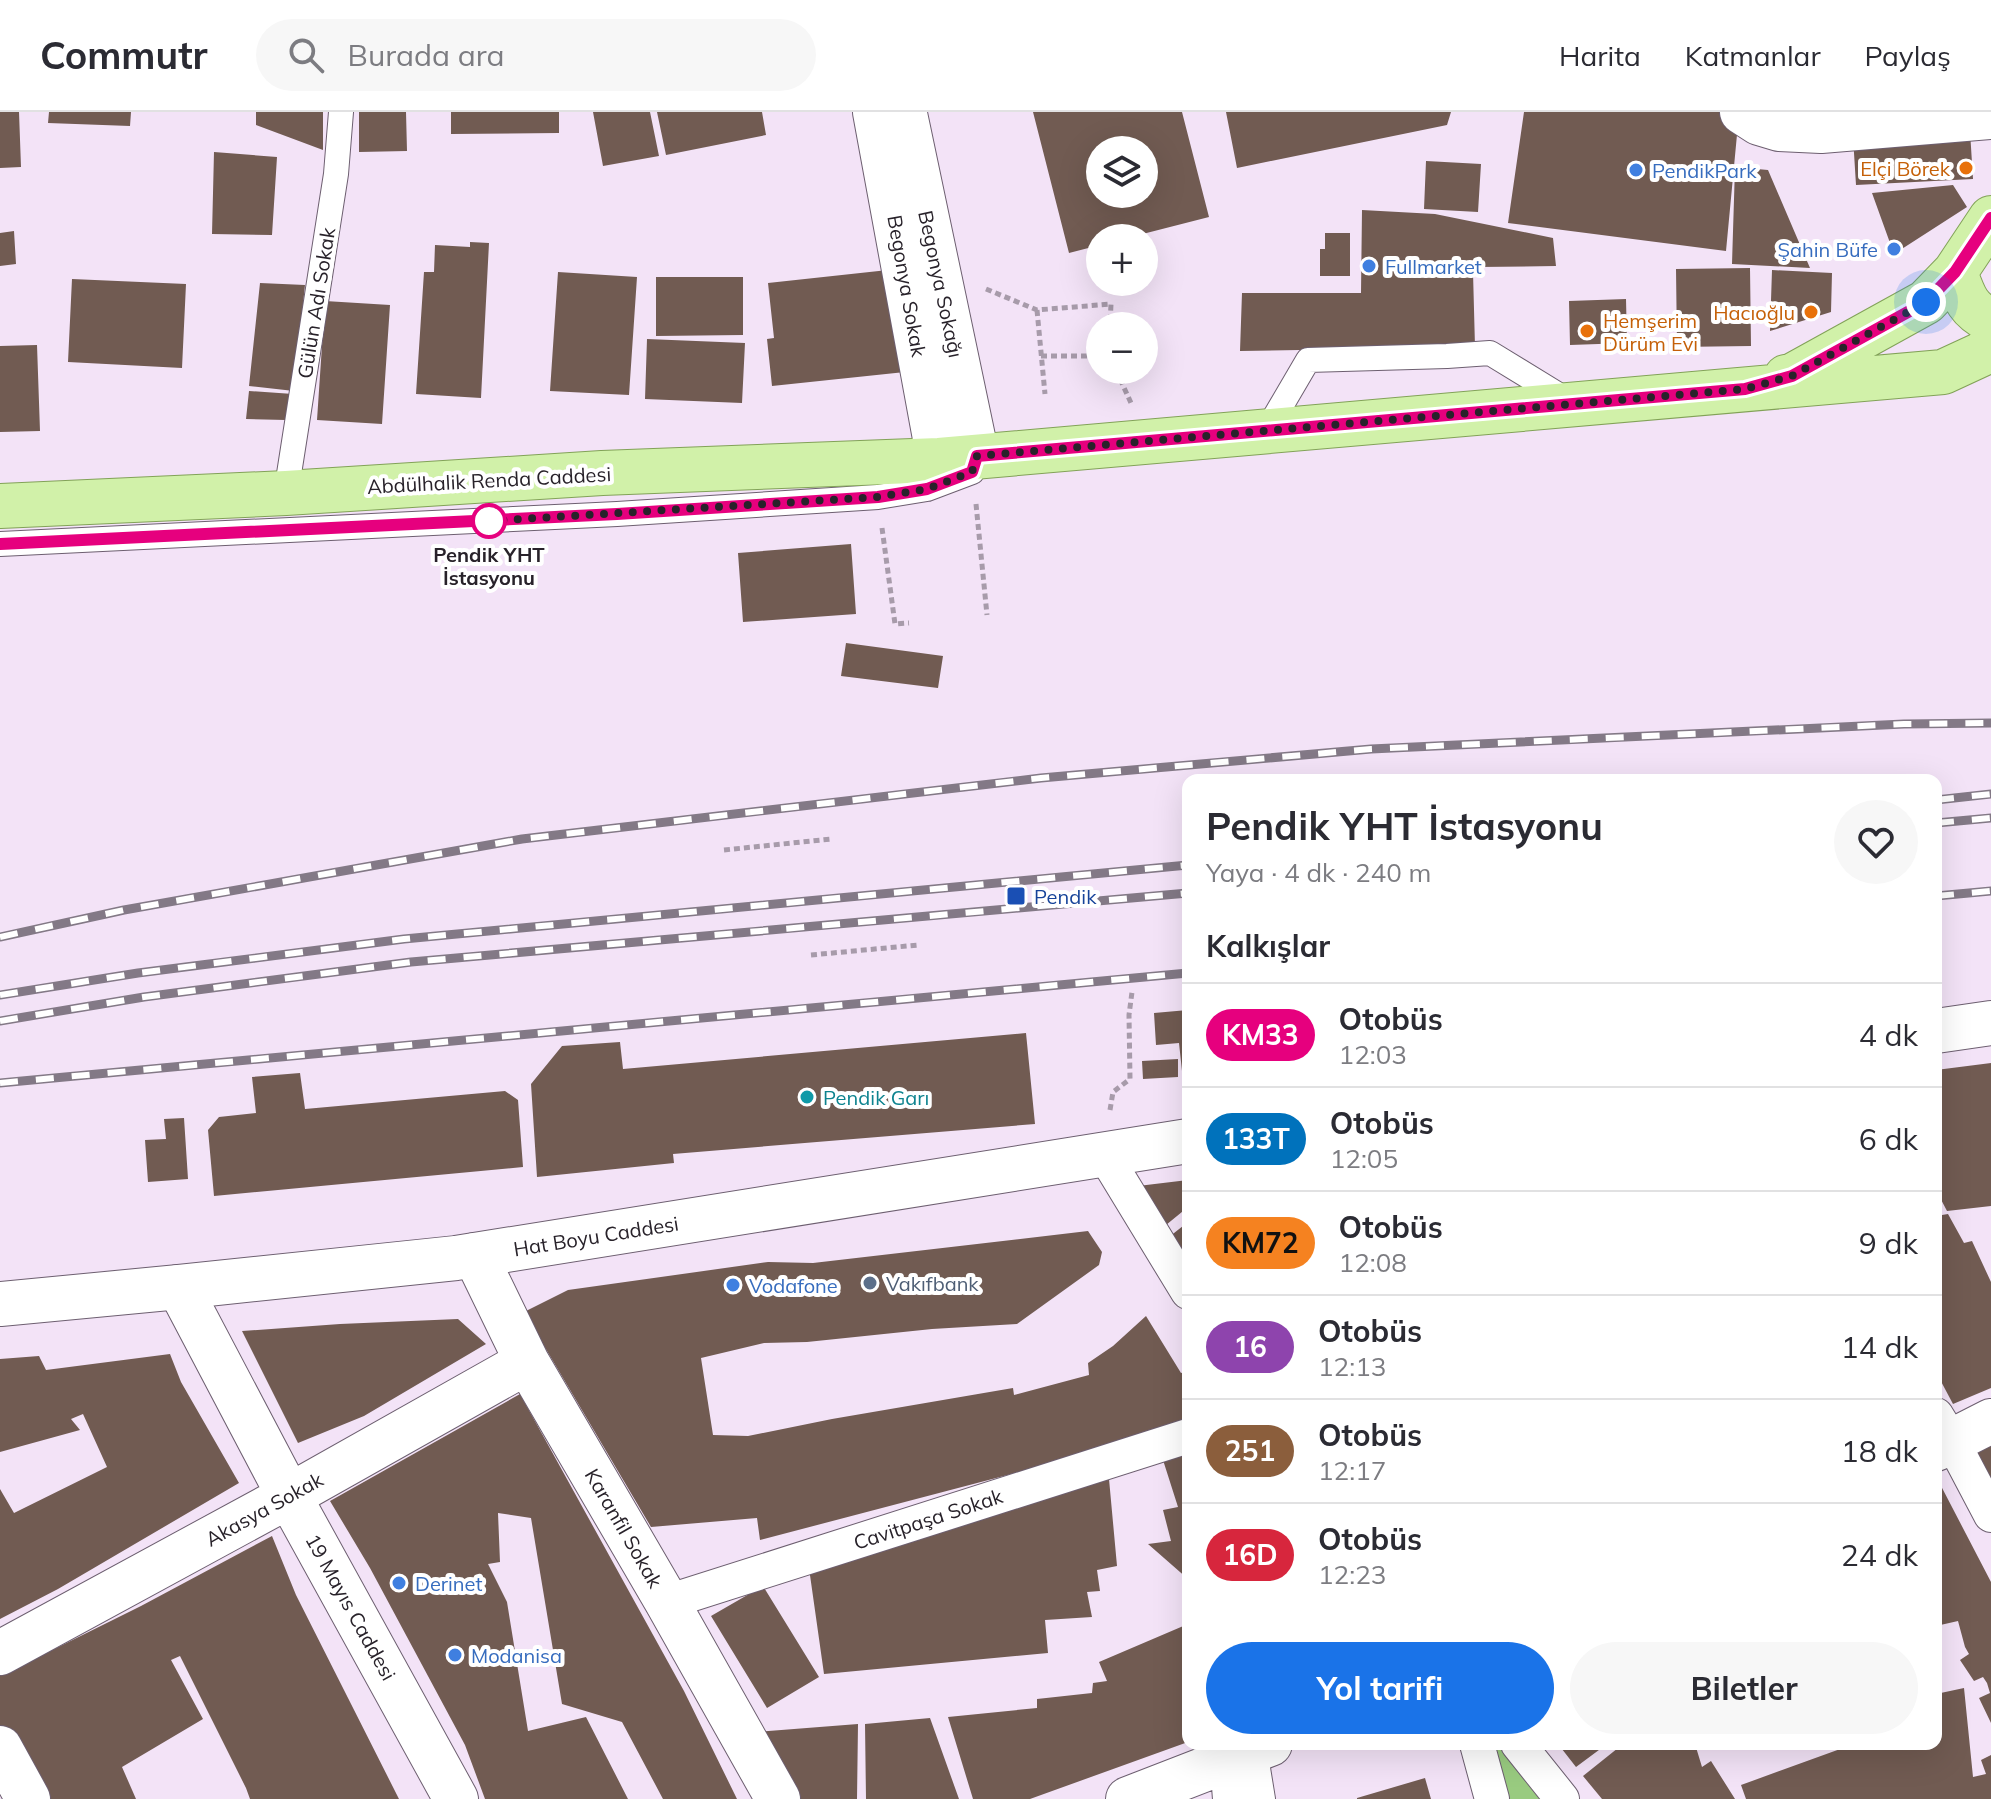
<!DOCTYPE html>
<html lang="tr">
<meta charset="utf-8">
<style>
:root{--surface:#fff;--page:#f7f7f7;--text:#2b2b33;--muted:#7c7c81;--line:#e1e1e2;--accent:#1a73e8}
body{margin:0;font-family:Mulish,sans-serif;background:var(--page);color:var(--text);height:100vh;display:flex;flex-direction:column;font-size:30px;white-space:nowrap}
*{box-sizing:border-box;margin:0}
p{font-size:26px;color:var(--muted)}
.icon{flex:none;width:44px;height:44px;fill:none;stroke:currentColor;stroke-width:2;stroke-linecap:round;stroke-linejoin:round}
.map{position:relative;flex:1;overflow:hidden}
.details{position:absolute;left:1182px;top:662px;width:760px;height:976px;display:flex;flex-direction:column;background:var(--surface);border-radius:16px;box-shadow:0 8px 32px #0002}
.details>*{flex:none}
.badge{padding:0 16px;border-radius:26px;font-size:28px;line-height:52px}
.tools{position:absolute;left:1086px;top:24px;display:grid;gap:16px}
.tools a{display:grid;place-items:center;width:72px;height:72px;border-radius:50%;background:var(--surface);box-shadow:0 8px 32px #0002;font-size:40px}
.you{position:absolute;width:40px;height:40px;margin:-20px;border:6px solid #fff;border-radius:50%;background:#1a73e8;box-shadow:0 0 0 12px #1a73e833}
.map>.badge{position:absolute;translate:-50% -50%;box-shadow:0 0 0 4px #fff}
h2{padding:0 24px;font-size:30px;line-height:72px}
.round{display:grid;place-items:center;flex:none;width:84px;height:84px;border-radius:42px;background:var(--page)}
.overview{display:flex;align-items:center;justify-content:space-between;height:136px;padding:0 24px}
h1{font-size:38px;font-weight:700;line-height:60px}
.action{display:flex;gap:16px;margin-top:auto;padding:16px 24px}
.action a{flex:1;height:92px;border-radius:48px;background:var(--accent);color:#fff;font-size:32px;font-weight:700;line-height:92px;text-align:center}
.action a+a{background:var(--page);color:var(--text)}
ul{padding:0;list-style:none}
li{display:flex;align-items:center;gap:24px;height:104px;padding:0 24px;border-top:2px solid var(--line)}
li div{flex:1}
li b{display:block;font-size:30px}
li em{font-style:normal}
li .badge{min-width:88px;font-weight:700;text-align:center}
header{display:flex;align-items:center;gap:48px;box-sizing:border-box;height:112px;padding:0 40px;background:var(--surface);border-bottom:2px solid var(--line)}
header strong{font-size:38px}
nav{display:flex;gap:44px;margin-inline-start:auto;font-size:28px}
.search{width:560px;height:72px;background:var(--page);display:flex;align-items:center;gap:20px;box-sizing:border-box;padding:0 28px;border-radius:44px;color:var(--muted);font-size:30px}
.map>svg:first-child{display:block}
.green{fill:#99cb80}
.building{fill:#715b52;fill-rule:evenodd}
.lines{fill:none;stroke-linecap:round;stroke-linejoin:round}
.service-casing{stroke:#6d5f70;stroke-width:26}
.pedestrian-casing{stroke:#6d5f70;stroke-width:36}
.minor-casing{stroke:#6d5f70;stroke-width:46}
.tertiary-casing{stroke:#6d5f70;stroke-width:46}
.primary-casing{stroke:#82a258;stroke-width:46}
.path{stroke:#a79baa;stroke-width:5;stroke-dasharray:6 4;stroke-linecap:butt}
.service{stroke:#fff;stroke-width:24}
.pedestrian{stroke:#fff;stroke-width:34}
.minor{stroke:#fff;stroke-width:44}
.tertiary{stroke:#fff;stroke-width:44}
.primary{stroke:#d1f1a9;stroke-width:44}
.rail-casing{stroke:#837986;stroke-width:9}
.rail{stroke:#fff;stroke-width:6;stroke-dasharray:18;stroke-linecap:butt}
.line-casing{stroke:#fff;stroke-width:18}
.line{stroke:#e6007e;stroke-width:12}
.walk{stroke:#28222a;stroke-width:8;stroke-dasharray:0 14.4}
.food-dot{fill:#e8710a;stroke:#fff;stroke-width:3}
.shop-dot{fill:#3f7fe0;stroke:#fff;stroke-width:3}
.stop-dot{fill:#fff;stroke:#e6007e;stroke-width:4}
.transit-dot{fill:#1a4fb4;stroke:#fff;stroke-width:3}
.culture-dot{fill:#0f9aa8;stroke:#fff;stroke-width:3}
.service-dot{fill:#5c6f8a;stroke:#fff;stroke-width:3}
.labels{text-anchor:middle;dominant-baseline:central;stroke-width:8;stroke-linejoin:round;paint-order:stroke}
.food-label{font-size:20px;fill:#c56008;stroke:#fff;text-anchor:end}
.shop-label{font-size:20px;fill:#366cbe;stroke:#fff;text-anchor:start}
.street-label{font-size:20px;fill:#28222a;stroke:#fff}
.stop-label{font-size:20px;font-weight:bold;fill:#28222a;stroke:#fff}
.transit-label{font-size:20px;fill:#164399;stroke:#fff;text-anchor:start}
.culture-label{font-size:20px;fill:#0d838f;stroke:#fff;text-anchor:start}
.service-label{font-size:20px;fill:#4e5e75;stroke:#fff;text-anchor:start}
</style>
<header>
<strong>Commutr</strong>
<div class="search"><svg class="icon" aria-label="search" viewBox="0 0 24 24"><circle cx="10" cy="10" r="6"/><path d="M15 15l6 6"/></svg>Burada ara</div>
<nav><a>Harita</a><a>Katmanlar</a><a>Paylaş</a></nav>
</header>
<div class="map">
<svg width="1991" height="1687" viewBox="0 0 1991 1687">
<rect width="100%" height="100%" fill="#f3e3f7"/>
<!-- green -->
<path class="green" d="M1489,1632H1505L1552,1687H1504Z"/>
<!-- building -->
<path class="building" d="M0,0H19L21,55L0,56Z
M49,0H131L130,14L48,11Z
M256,0H323V38L256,13Z
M359,0H406L407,39L359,40Z
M451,0H559V21L451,22Z
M593,0H650L659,44L603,54Z
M657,0H762L766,23L666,43Z
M1033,0H1182L1209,105L1127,126H1100V133L1069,141ZM1100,38H1144V82H1100Z
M1226,0H1451L1447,13L1237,56Z
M1524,0H1727L1738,12L1726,139L1508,111Z
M1970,19L1973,67L1856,73L1853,25Z
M214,40L277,45L272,123L212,122Z
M1426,49L1481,52L1478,100L1424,97Z
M1735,55L1768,58L1810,156L1732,152Z
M1953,73L1967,95L1894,142L1872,81Z
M1362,98L1435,102L1553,126L1556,154L1478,155V160H1473L1475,235L1240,239L1242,181H1361Z
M14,119L16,152L0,154V121Z
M1325,121H1350V164H1320V137H1325Z
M470,130L489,131L481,286L416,282L424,160H434L435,133L470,135Z
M1750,156L1751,234L1677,235L1676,157Z
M888,158L905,260L772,274L767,227L774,226L768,171Z
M1772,158L1832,161L1831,200L1770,219Z
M558,160L637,165L629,283L550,279Z
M656,165H743V223L656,224Z
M72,167L186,172L182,256L68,250Z
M260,171L305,173L294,279L249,274Z
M1626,187L1627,231L1570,233L1569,189Z
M325,189L390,193L382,312L317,308Z
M647,227L745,231L742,291L645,287Z
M37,233L40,319L0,320V234Z
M249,279L293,282L286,308L246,307Z
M851,432L856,502L743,510L738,441Z
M846,531L943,544L938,576L841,564Z
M1188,898V959H1182L1179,931L1156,933L1154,901Z
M1026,921L1035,1012L673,1042L674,1051L537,1065L531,972L562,934L620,930L623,957Z
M1178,947V965L1143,967L1142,949Z
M1991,951V1094L1947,1099L1936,1078V958Z
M300,961L305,997L505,979L518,988L523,1055L214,1084L208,1018L219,1005L256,1001L252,965Z
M184,1006L188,1067L148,1070L145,1028L166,1027L164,1007Z
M1188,1068V1095L1166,1113L1138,1074Z
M1948,1102L1964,1131L1972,1129L1991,1170V1276L1953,1292L1936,1260V1104Z
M1188,1110V1148L1169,1125Z
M1088,1119L1102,1140L1099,1153L1017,1212L932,1217L807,1230L764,1231L701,1246L713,1323L748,1324L832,1307L1013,1276L1014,1283L1089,1263L1088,1251L1113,1234L1146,1204L1181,1261L1188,1259V1308L1027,1358L760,1428L757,1406L651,1415L524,1200L568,1178L768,1150L813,1151Z
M458,1207L486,1232L364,1304L298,1331L242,1219L340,1212Z
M170,1242L181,1270L239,1371L58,1477L0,1507V1377L14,1401L107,1355L83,1302L71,1307L80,1318L0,1340V1247L39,1244L46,1258Z
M520,1282L684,1579L737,1687H663L622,1610L562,1592L531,1406L498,1401L500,1450L488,1452L507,1490L528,1619L586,1605L628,1687H485L465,1633L370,1456L330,1389Z
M1991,1326V1384L1966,1340Z
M1188,1341V1467L1148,1432L1171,1429L1163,1398L1178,1395L1163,1348Z
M1108,1356L1117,1454L1097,1458L1100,1479L1087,1480L1092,1505L1045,1508L1048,1541L824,1562L808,1449Z
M1940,1372L1991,1470V1611L1979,1586L1990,1581L1987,1571L1983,1565L1974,1569L1960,1548L1969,1542L1965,1535L1958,1509L1936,1514V1374Z
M272,1424L296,1483L399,1687H250L246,1676L180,1544L171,1548L203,1607L122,1655L136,1687H37L0,1619V1564L141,1494Z
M763,1474L819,1565L767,1596L711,1504Z
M1188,1512V1630L1030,1687H973L948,1605L1037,1596V1587L1092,1581L1093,1571L1107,1569L1099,1550Z
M1964,1576L1973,1665L1986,1662L1981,1648L1991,1643V1687H1746L1741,1673L1854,1632H1936V1582Z
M930,1606L959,1687H866L865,1612Z
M858,1612L857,1687H781L742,1621Z
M1558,1632H1607L1576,1655Z
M1623,1632H1695L1702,1655L1711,1649L1735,1687H1602L1583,1664Z
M1425,1666L1431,1687H1357V1686Z"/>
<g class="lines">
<defs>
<path id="service" d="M1267,318L1308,248L1447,244L1490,241L1570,290
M286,381L336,62L341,0
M0,432L617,402L878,385L927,377L972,360L973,356
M1255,1638L1263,1687"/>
<path id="pedestrian" d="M1104,1042L1188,1180
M1936,1303L1952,1329L1991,1403
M667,1490L1188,1324
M1477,1632L1492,1687
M1518,1632L1562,1687"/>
<path id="minor" d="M875,0L939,348
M1742,0L1759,11L1779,17L1821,19L1991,5
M905,2L977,344
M475,1143L527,1250L667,1490L778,1687
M179,1175L289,1384L456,1687
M1936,1337L1991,1309
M0,1541L289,1384L527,1250
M0,1636L28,1687
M1232,1647L1235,1687
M1128,1687L1270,1632"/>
<path id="tertiary" d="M1936,919L1991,911
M0,1192L179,1175L456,1146L1188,1029"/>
<path id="primary" d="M1955,160C1964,185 1967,197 1991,209
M1786,265L1792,264L1926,190L1955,160L1991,106
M0,394L286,381L602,361L939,348L1943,260L1982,242L1991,234"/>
</defs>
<!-- service casing -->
<use href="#service" class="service-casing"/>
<!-- pedestrian casing -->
<use href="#pedestrian" class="pedestrian-casing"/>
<!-- minor casing -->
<use href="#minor" class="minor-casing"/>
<!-- tertiary casing -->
<use href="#tertiary" class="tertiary-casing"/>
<!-- primary casing -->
<use href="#primary" class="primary-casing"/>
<!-- path -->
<path class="path" d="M986,177L1037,198L1111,192L1110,214
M1037,198L1045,282
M1041,244H1100
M1116,258L1131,291
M976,392L987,503
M882,416L895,512L909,511
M724,738L831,727
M811,843L918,833
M1110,998L1113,980L1130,967L1129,903L1132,880"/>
<!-- service -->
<use href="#service" class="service"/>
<!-- pedestrian -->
<use href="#pedestrian" class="pedestrian"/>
<!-- minor -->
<use href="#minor" class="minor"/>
<!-- tertiary -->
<use href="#tertiary" class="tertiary"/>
<!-- primary -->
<use href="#primary" class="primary"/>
<defs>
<path id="rail" d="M1936,688L1991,682
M1936,711L1991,706
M1936,784L1991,779
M0,825L124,798L522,727L1041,666L1371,637L1904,612L1991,611
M0,883L138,861L404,827L1188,753
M0,909L144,885L411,850L1188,781
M0,971L1188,861"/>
</defs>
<!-- rail casing -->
<use href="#rail" class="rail-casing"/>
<!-- rail -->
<use href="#rail" class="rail"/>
</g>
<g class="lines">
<defs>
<path id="line" d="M0,432L617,402L878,385L927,377L972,360L977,344L1745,277L1792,264L1926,190L1955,160L1991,106"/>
</defs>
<!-- line casing -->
<use href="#line" class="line-casing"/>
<!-- line -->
<use href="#line" class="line"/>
<!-- walk -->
<path class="walk" d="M489,409L878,385L927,377L972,360L977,344L1745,277L1792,264L1926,190"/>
</g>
<!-- markers -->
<g class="food-dot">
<circle cx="1966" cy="56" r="8"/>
<circle cx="1811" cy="200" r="8"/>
<circle cx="1587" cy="219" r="8"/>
</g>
<g class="shop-dot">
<circle cx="1636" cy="58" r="8"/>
<circle cx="1894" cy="137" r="8"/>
<circle cx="1369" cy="154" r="8"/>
<circle cx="733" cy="1173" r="8"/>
<circle cx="399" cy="1471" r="8"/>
<circle cx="455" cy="1543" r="8"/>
</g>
<circle class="stop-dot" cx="489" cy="409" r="16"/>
<rect class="transit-dot" x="1006" y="774" width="20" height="20" rx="4"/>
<circle class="culture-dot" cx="807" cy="985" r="8"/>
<circle class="service-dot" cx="870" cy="1171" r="8"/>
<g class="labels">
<!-- food labels -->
<g class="food-label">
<text x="1950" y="56">Elçi Börek</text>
<text x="1795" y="200">Hacıoğlu</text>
<text x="1603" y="208" text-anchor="start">Hemşerim<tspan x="1603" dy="23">Dürüm Evi</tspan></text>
</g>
<!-- shop labels -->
<g class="shop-label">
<text x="1652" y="58">PendikPark</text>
<text x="1878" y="137" text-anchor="end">Şahin Büfe</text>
<text x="1385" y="154">Fullmarket</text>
<text x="749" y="1173">Vodafone</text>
<text x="415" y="1471">Derinet</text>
<text x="471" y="1543">Modanisa</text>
</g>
<!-- street labels -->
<g class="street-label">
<text transform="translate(941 172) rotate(78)">Begonya Sokağı</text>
<text transform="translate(907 174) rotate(80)">Begonya Sokak</text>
<text transform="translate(316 191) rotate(-81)">Gülün Adı Sokak</text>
<text transform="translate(489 368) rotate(-3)">Abdülhalik Renda Caddesi</text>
<text transform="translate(596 1124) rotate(-9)">Hat Boyu Caddesi</text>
<text transform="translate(264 1397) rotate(-29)">Akasya Sokak</text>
<text transform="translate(928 1407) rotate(-18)">Cavitpaşa Sokak</text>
<text transform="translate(624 1416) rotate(60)">Karanfil Sokak</text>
<text transform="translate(351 1495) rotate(61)">19 Mayıs Caddesi</text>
</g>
<!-- stop labels -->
<g class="stop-label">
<text x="489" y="442">Pendik YHT<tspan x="489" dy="23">İstasyonu</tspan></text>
</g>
<!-- transit labels -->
<g class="transit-label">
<text x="1034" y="784">Pendik</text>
</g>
<!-- culture labels -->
<g class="culture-label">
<text x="823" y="985">Pendik Garı</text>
</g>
<!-- service labels -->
<g class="service-label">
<text x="886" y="1171">Vakıfbank</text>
</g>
</g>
</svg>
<div class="tools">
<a><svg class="icon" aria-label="layers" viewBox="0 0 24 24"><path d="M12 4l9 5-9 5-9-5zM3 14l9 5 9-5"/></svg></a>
<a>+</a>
<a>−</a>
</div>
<div class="you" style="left:1926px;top:190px"></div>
<section class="details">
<div class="overview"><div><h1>Pendik YHT İstasyonu</h1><p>Yaya · 4 dk · 240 m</p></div><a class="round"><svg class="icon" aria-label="heart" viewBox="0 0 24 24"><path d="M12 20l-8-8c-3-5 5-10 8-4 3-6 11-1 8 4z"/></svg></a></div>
<h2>Kalkışlar</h2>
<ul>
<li><span class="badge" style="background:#e6007e;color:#fff">KM33</span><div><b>Otobüs</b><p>12:03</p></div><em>4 dk</em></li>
<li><span class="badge" style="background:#0072bc;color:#fff">133T</span><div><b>Otobüs</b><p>12:05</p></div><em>6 dk</em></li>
<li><span class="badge" style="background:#f58220;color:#111">KM72</span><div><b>Otobüs</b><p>12:08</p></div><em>9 dk</em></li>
<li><span class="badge" style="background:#8e44ad;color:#fff">16</span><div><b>Otobüs</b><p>12:13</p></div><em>14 dk</em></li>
<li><span class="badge" style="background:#8b5e3c;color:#fff">251</span><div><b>Otobüs</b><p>12:17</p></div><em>18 dk</em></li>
<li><span class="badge" style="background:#d7263d;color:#fff">16D</span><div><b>Otobüs</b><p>12:23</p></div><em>24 dk</em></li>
</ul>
<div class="action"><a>Yol tarifi</a><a>Biletler</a></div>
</section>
</div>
